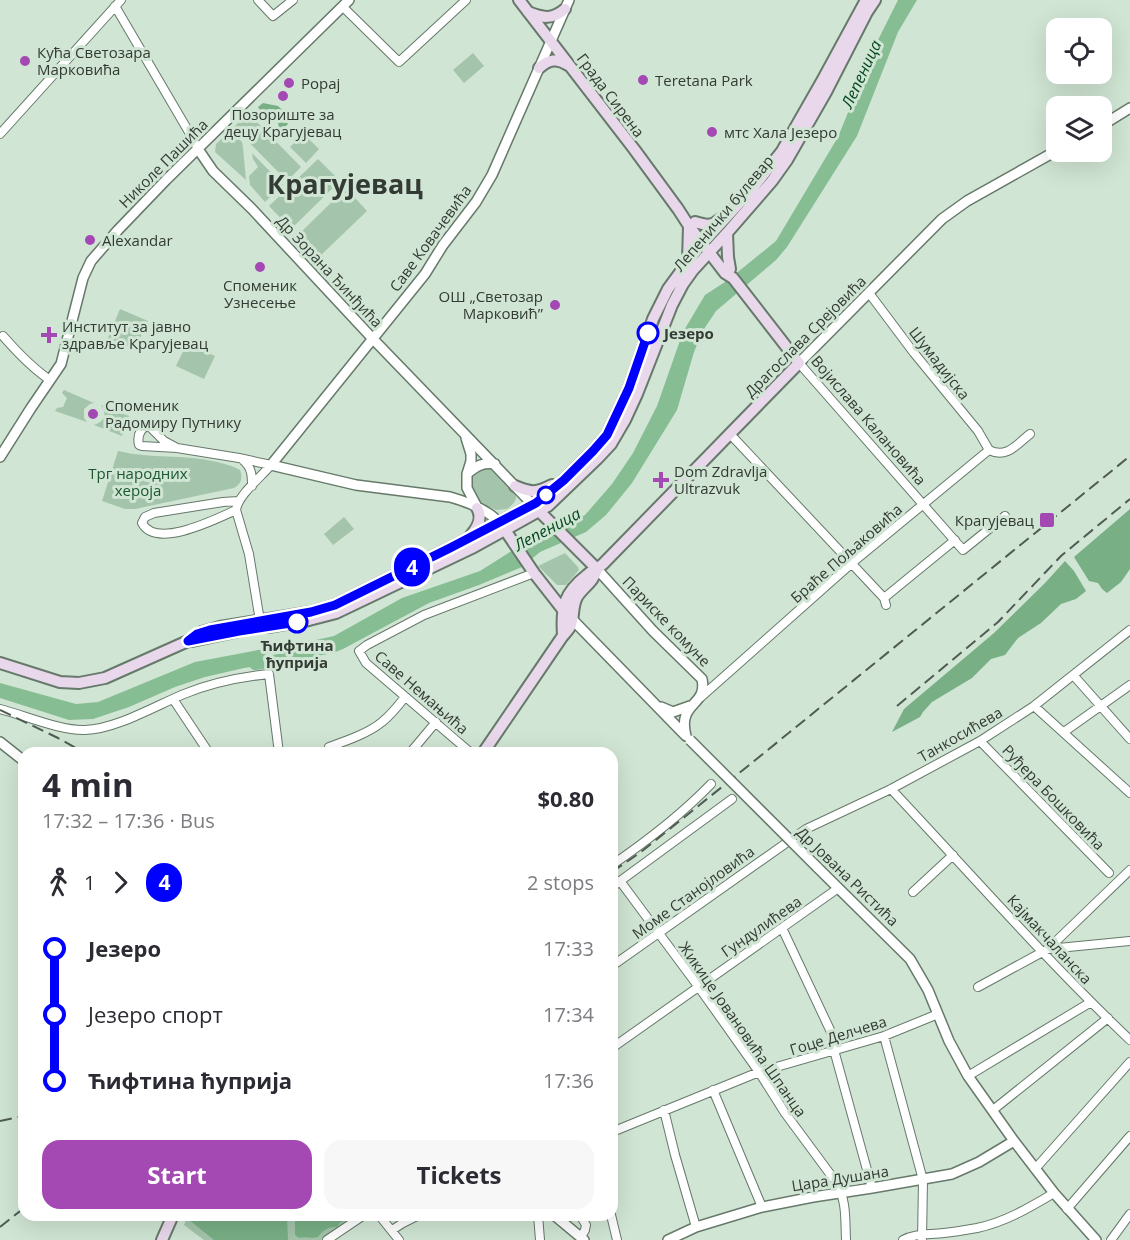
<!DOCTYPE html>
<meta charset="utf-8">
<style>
:root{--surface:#fff;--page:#f7f7f7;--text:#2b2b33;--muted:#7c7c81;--accent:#a449b4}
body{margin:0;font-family:"Open Sans",sans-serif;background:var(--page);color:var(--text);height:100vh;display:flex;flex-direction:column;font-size:22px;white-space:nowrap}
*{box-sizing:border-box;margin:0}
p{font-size:20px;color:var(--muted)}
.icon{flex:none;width:33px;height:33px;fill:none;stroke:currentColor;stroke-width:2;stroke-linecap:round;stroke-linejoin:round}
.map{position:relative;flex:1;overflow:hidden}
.sheet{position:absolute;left:18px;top:747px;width:600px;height:474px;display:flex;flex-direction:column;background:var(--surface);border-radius:18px;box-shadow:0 6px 24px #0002}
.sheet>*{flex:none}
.badge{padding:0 12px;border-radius:20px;font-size:21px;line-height:39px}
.buttons{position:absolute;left:1046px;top:18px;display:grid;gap:12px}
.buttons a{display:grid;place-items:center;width:66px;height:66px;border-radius:12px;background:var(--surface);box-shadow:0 6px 24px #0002;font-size:30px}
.map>.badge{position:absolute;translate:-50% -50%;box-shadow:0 0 0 3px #fff}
.legs{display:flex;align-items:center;gap:9px;height:66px;padding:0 24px;font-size:20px}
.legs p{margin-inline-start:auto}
.overview{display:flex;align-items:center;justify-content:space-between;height:102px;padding:0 24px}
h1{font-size:33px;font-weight:700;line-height:45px}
.button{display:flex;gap:12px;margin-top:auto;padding:12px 24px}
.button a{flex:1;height:69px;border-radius:18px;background:var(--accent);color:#fff;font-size:24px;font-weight:700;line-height:69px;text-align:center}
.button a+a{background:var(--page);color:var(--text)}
ul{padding:0 24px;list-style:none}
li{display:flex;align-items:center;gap:21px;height:66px;font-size:22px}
li i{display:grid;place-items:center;width:9px;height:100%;margin:0 8px;background:currentColor}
li i::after{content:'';width:15px;height:15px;margin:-8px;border:4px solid;border-radius:50%;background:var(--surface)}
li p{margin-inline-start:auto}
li:first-child i{background:linear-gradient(#0000 50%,currentColor 0)}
li:last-child i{background:linear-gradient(currentColor 50%,#0000 0)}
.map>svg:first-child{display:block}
.green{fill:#a4c5ab}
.forest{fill:#78af85}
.water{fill:#87bd93}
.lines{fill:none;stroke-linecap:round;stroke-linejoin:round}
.river{stroke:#87bd93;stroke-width:12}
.minor-casing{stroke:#66796a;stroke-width:10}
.tertiary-casing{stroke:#66796a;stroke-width:12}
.secondary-casing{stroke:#66796a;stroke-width:14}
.minor{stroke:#fff;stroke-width:8}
.tertiary{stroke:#fff;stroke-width:9}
.secondary{stroke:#e9d8ec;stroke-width:10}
.rail{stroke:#505b52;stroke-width:2;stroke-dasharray:12 6;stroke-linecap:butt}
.tertiary-bridge-casing{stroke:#66796a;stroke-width:12;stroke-linecap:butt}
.tertiary-bridge{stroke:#fff;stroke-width:9}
.line-1-casing{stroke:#fff;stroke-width:14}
.line-1{stroke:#00f;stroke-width:9}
.poi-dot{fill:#a449b4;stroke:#d0e5d4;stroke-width:2}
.stop-1-dot{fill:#fff;stroke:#00f;stroke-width:3}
.labels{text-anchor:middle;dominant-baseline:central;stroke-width:6;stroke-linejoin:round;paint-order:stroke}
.poi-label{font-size:15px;fill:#333b34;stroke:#d0e5d4;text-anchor:start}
.street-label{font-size:15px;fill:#333b34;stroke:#d0e5d4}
.stop-label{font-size:15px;font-weight:bold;fill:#333b34;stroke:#d0e5d4;text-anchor:start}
.park-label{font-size:15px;fill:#1b572f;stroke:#d0e5d4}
.water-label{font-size:16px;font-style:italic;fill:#064821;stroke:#d0e5d4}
.town-label{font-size:27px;font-weight:bold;fill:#333b34;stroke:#d0e5d4}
</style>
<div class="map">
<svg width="1130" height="1240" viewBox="0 0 1130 1240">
<rect width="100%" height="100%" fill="#d0e5d4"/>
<!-- green -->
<path class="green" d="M473,53L484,66L464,83L453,70Z
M248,113L301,167L287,181L234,127Z
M230,131L242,142L243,148L246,180L215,152L216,144Z
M307,137L319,149L306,163L290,147L299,138Z
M252,153L283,185L265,202L250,185L249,176L258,167L253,159Z
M318,159L340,181L291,229L269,206Z
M346,188L367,211L318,258L297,236Z
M120,309L148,321L135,350L108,338Z
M187,343L215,356L204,379L176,366Z
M64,390L94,403L90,404L84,409V418L87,422L55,411L57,408L63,407L67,398L62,393Z
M101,405L129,416L128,419L123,420L120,429L123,433L122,436L94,425C104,422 108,414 101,405Z
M118,451C151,459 184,454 217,462C225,464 233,466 240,470C243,478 241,484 234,488L135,509H125L102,501Z
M485,466C493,469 516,489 516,497C516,502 511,506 507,509L496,510L489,507L478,500L469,484L471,473Z
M344,517L354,529L333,545L324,534Z
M565,553L578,567L579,570L566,585H557L538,566Z
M188,1215H364L328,1240H204L184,1225Z"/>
<!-- forest -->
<path class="forest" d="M263,103L278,106L291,118L287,125L283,130L279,127L277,120C267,117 264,117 258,107Z
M1130,509V569L1121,582L1107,593L1102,589L1098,583L1089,581L1074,557Z
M1065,561L1074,571L1086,591L1076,599L1061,604L1041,623L1018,638L1005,655L991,659L972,678L932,702L923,712L920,717L892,732L904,709L994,633L1045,583Z
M183,1215H287L288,1240H214Z
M295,1215H351V1217L340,1223L337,1227C328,1227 323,1230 318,1237C311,1239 306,1236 299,1238L295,1235Z"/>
<!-- water -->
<path class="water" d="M898,0H917L898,32L857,136L787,247L776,260L716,311L702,332L694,352L677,410L632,483L606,515L586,532L540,552L522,567L479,585L429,603L343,649L333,653L295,660L293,645L334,636L402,598L480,571L510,552L585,515L612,484L633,453L657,406L683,332L705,295L728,280L776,241L838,137L876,44Z
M269,648L271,664L244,668L205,677L175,687L129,707L93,719L69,720L0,698V683L76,704L98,702L195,662Z"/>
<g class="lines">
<!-- river -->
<path class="river" d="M255,664L309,655"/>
<defs>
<path id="minor" d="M258,0L273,16L293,0
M115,6L193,139L198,149
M343,7L399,62L466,0
M0,134L121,0
M869,293L914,353L978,431L989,450
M3,336C17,352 32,368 50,380
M799,363L963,550L1005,516
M730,434L884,598L886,605
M177,448L164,441L148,425C140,429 137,436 139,445L142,446L177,448L239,458L271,465C261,477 238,495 236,510L249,554L260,621
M989,450C1007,459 1017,444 1030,434
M243,460C252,468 252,475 252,486
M236,510C218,518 156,550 142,523L145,517L154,513L223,502L238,501
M884,598L955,540
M1074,676L1130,739
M701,697L852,563L989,450
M173,699L209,753
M1034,706L1130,793
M0,709C24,715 61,731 85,730C116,729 155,706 184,694C211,683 240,677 269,674L279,753
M1064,732L1130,685
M980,741L1109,873
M329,747C346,741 369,733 382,722C391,715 398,706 405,697
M410,753L436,722
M471,753L366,663L359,651L367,645L424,615L534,573
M891,789C970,873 1046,960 1130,1040
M612,865C647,841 681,815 711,784
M620,881L698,986L759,1072L785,1113L836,1182C847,1201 845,1219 846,1240
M612,887L732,799
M913,892L953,855
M782,928L839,1049
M1048,949L1130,941
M612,966L806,829L891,789L980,741L1034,706L1130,630
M978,987L1048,949L1130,870
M884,1036L923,1180L922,1240
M612,1048L837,889
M834,1050L872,1188
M968,1076L1091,1002
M713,1090L762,1207
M664,1110L675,1155L696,1227
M993,1110L1108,1018
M612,1132L759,1072L884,1036L938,1014
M1035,1169L1130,1062
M1067,1209L1130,1136
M379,1215L399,1240
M538,1215L540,1240
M580,1215L586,1225L585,1230L581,1237
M611,1215L617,1240
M392,1230L403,1223L419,1215
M327,1240L364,1215
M903,1240C916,1233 929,1235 944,1233C955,1232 966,1230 977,1228C1005,1222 1029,1208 1054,1193
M1111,1240L1130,1214"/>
<path id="tertiary" d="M1101,126L1130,108
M198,149L213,171L252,209L373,339L538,510
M799,363L942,219L967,201L1056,151
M466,438L471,454V461L467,474V488L477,507
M0,457L31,408L61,364L83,278L91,261L118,230L166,180L349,0
M467,474C476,466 483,462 495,464
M502,526C491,511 468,502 450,497L356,485L271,465L425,274L443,245L476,202L492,175L569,0
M597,569L653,631L702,679C708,707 677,701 686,736
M569,616L685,735
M661,707L673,712L690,706
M0,742L24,761
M817,867L910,959L928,990L949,1041L968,1076L1014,1141L1054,1193L1096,1240
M554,1215L584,1240
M668,1240L696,1227L762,1207L813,1197L872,1188L952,1174L979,1162L1014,1141"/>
<path id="secondary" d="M519,0L634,149L678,209L689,226L725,273L733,278L799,363L603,564C598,569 592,570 587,575C564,593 561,606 563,635
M528,12C543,18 552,20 565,9
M539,68C549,59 557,58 568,65
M695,222C705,225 712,227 720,219
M727,233L728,257L730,269
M688,261L689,226
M515,486C532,493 536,493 552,485
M539,511L597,569
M505,530L534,573L563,610
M471,535C478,527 483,518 477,508
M268,627L309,620L336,613L474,547L548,506L597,459L611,444L625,420L637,394L672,305L683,284L693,270L727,233L772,181L787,160L826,92L867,12L875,0
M192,641L244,630
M0,663L60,682L79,683L105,678L188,641L202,632L220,627L311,612L335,605L450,548L536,503L564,480L593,451L607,435L629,388L653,319L668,289L698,248L752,189L782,151L822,81L866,0
M483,753L562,637C565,633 569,630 571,625C574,616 572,606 577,597C583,587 594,582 597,569
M162,1240L173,1215"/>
</defs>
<!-- minor casing -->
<use href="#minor" class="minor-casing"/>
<!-- tertiary casing -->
<use href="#tertiary" class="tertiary-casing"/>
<!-- secondary casing -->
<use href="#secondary" class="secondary-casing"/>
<!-- minor -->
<use href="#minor" class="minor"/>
<!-- tertiary -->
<use href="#tertiary" class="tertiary"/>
<!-- secondary -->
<use href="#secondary" class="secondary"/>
<!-- rail -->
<path class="rail" d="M897,706L998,622L1061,556L1130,499
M0,710L58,738L85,753
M612,872L641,852L748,766L1130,456
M0,1121L24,1116
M0,1227L24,1208"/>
<defs>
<path id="tertiary-bridge" d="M690,740L817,867"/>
</defs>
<!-- tertiary-bridge casing -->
<use href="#tertiary-bridge" class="tertiary-bridge-casing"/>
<!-- tertiary-bridge -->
<use href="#tertiary-bridge" class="tertiary-bridge"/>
</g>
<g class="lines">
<defs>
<path id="line-1" d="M297,622L239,631L188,641L197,634L210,630L311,612L335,605L450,548L536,503L564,480L593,451L607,435L629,388L648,333"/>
</defs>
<!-- line-1 casing -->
<use href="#line-1" class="line-1-casing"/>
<!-- line-1 -->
<use href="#line-1" class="line-1"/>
</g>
<!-- markers -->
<g class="poi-dot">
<circle cx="25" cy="61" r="6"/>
<circle cx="643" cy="80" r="6"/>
<circle cx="289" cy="83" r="6"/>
<circle cx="283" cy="96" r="6"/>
<circle cx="712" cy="132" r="6"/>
<circle cx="90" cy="240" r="6"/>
<circle cx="260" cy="267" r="6"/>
<circle cx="555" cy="305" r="6"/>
<path d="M46 326h6v6h6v6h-6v6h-6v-6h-6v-6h6z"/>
<circle cx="93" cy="414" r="6"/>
<path d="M658 471h6v6h6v6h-6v6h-6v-6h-6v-6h6z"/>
<rect x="1039" y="512" width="16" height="16" rx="3"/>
</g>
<g class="stop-1-dot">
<circle cx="648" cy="333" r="10"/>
<circle cx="546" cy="495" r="8"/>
<circle cx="297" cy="622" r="10"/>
</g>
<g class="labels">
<!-- poi labels -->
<g class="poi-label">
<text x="37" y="52">Кућа Светозара<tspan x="37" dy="17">Марковића</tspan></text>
<text x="655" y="80">Teretana Park</text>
<text x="301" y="83">Popaj</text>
<text x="283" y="114" text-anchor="middle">Позориште за<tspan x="283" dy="17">децу Крагујевац</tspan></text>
<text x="724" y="132">мтс Хала Језеро</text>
<text x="102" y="240">Alexandar</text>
<text x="260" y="285" text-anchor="middle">Споменик<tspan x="260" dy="17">Узнесење</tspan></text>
<text x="543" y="296" text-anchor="end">ОШ „Светозар<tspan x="543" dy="17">Марковић”</tspan></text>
<text x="62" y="326">Институт за јавно<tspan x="62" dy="17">здравље Крагујевац</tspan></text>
<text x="105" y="405">Споменик<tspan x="105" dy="17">Радомиру Путнику</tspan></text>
<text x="674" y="471">Dom Zdravlja<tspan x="674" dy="17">Ultrazvuk</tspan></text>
<text x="1034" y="520" text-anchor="end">Крагујевац</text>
</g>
<!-- street labels -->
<g class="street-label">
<text transform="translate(611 95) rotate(53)">Града Сирена</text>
<text transform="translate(163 163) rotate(-45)">Николе Пашића</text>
<text transform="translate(723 213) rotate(-50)">Лепенички булевар</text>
<text transform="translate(430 238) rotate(-54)">Саве Ковачевића</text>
<text transform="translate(330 271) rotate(47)">Др Зорана Ђинђића</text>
<text transform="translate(805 336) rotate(-45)">Драгослава Срејовића</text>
<text transform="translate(940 363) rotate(52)">Шумадијска</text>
<text transform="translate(869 420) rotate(49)">Војислава Калановића</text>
<text transform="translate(846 553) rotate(-41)">Браће Пољаковића</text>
<text transform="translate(667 621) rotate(46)">Париске комуне</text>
<text transform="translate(422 692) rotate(41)">Саве Немањића</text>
<text transform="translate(960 734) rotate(-30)">Танкосићева</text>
<text transform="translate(1054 797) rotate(46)">Руђера Бошковића</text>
<text transform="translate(848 876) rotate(44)">Др Јована Ристића</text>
<text transform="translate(693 892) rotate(-36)">Моме Станојловића</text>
<text transform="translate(761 926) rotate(-35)">Гундулићева</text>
<text transform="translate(1050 939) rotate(47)">Кајмакчаланска</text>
<text transform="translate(743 1029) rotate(55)">Жикице Јовановића Шпанца</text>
<text transform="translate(838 1035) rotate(-17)">Гоце Делчева</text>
<text transform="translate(840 1178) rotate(-9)">Цара Душана</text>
</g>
<!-- stop labels -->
<g class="stop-label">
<text x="664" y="333">Језеро</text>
<text x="297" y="645" text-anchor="middle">Ћифтина<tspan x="297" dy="17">ћуприја</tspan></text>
</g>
<!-- park labels -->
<g class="park-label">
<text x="138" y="473">Трг народних<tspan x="138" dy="17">хероја</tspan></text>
</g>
<!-- water labels -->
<g class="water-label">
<text transform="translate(861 74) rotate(-65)">Лепеница</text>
<text transform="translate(547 529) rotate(-28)">Лепеница</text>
</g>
<!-- town labels -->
<g class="town-label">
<text x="345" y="183">Крагујевац</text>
</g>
</g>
</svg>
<div class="buttons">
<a><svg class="icon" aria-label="locate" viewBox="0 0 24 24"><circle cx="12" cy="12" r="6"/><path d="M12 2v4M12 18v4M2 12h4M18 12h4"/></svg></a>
<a><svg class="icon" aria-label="layers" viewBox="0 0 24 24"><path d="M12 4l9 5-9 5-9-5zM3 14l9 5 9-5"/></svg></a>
</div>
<b class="badge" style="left:412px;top:567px;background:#00f;color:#fff">4</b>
<section class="sheet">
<div class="overview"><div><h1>4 min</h1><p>17:32 – 17:36 · Bus</p></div><b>$0.80</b></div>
<div class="legs"><svg class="icon" aria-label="walk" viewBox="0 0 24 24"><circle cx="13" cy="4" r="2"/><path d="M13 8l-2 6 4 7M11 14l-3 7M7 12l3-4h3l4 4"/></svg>1<svg class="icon" aria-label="forward" viewBox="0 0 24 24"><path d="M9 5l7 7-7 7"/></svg><b class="badge" style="background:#00f;color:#fff">4</b><p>2 stops</p></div>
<ul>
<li><i style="color:#00f"></i><b>Језеро</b><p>17:33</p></li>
<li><i style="color:#00f"></i><span>Језеро спорт</span><p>17:34</p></li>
<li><i style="color:#00f"></i><b>Ћифтина ћуприја</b><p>17:36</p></li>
</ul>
<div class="button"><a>Start</a><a>Tickets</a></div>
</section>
</div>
